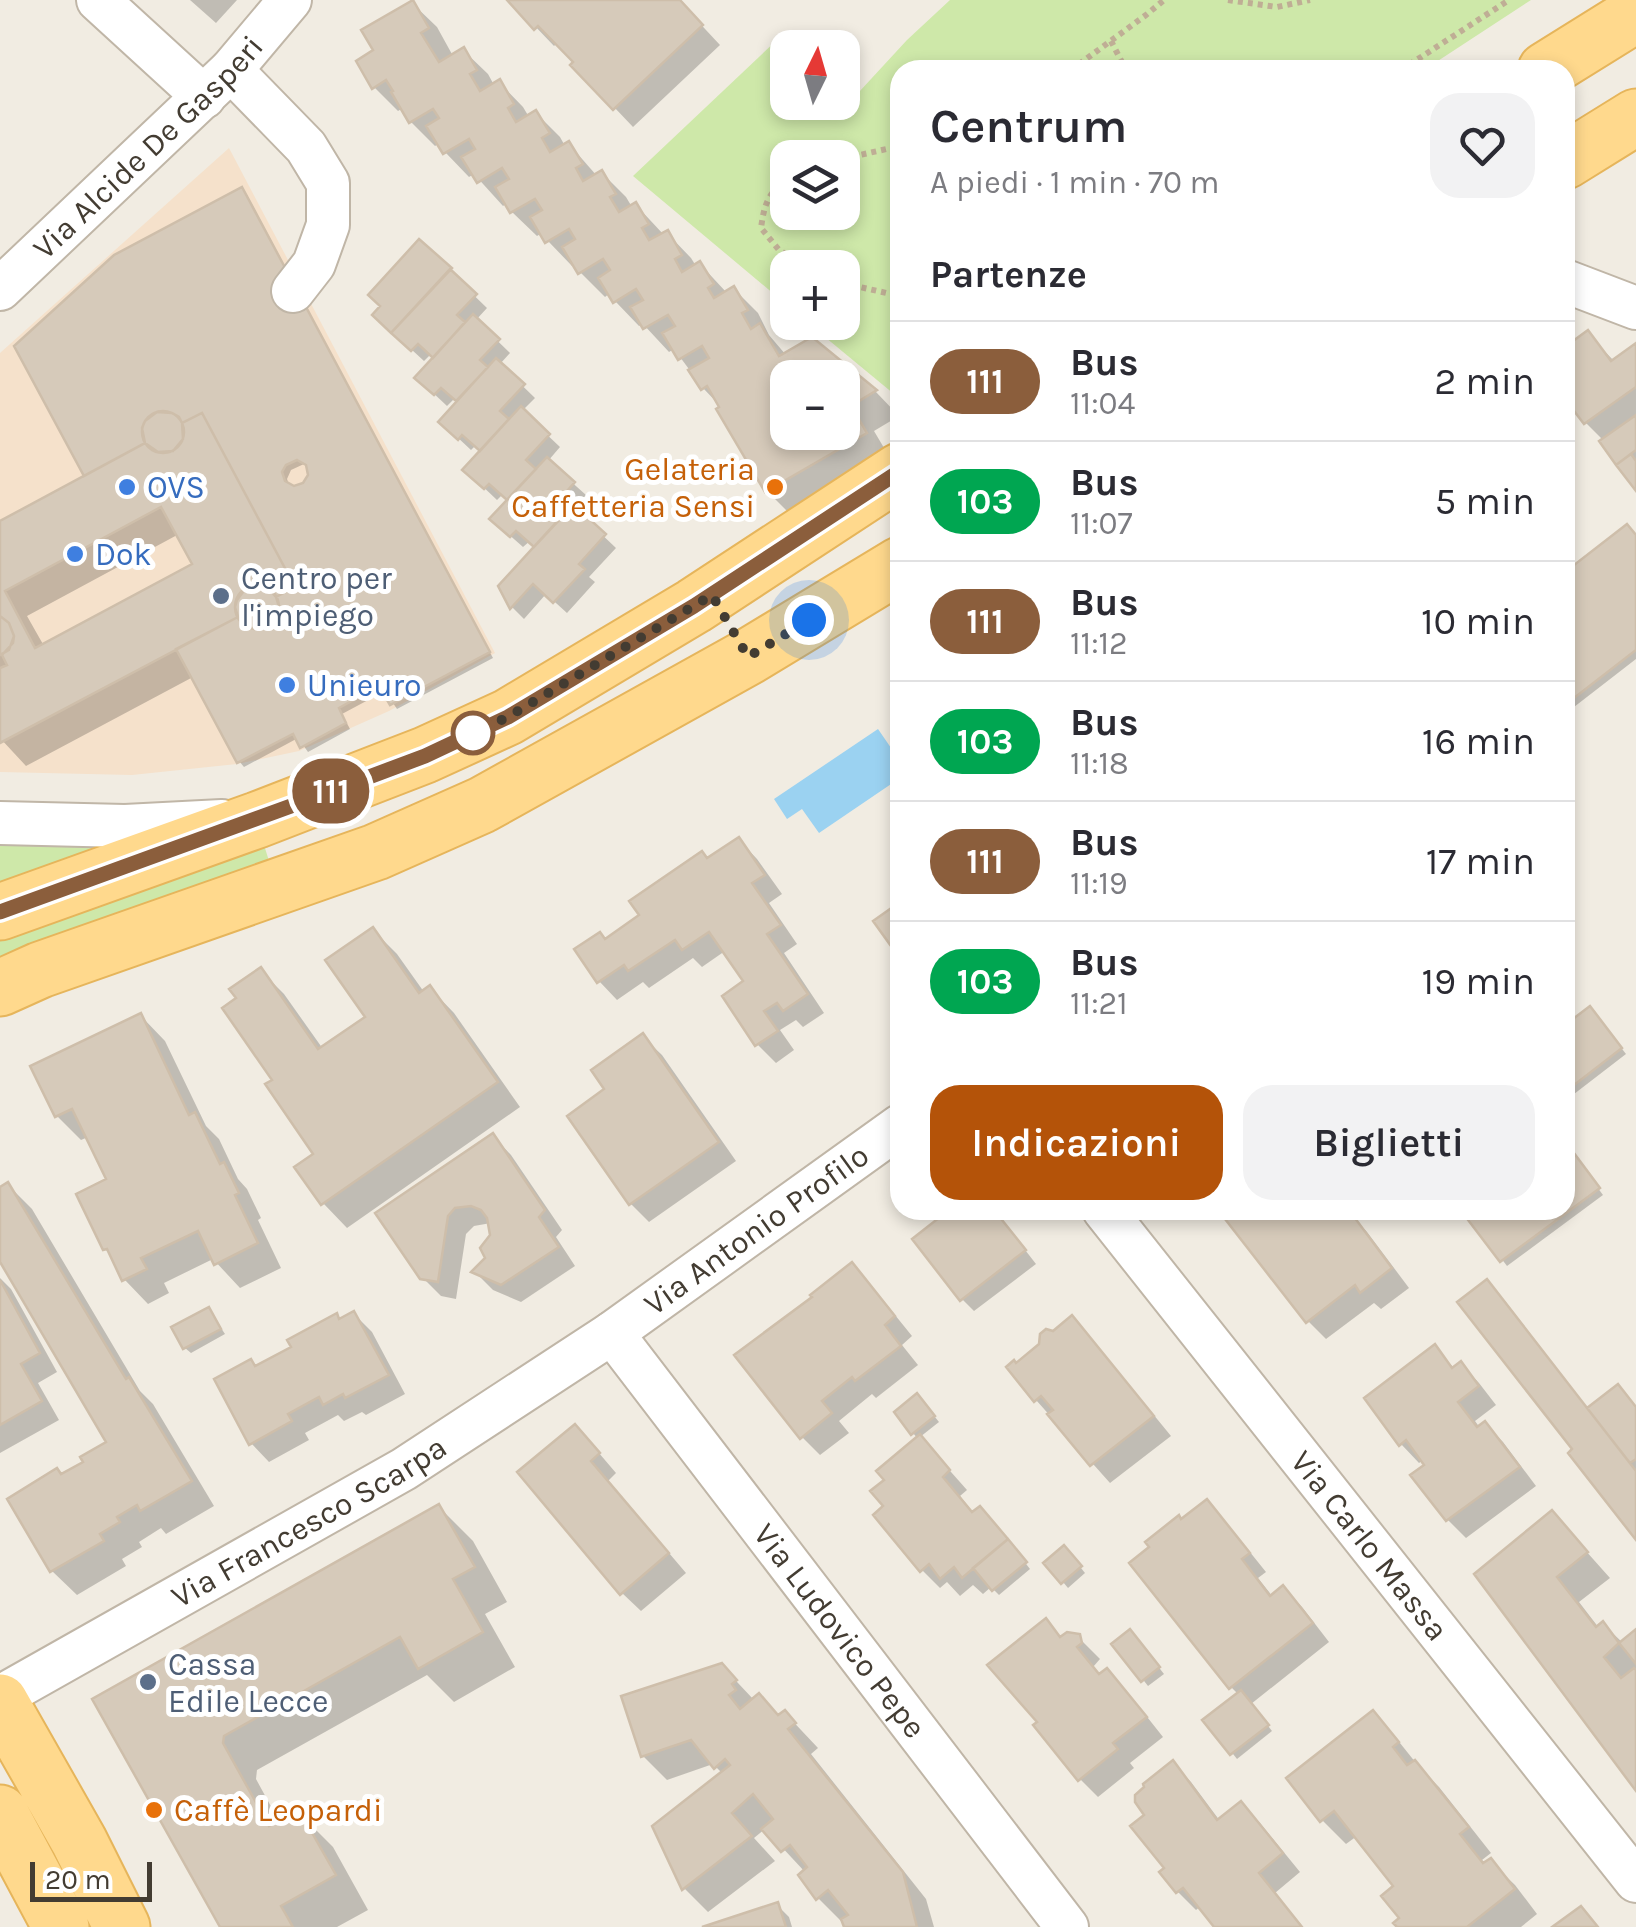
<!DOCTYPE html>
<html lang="it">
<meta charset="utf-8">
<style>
:root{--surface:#fff;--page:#f2f2f3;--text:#2b2b33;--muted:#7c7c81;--line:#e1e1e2;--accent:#b45309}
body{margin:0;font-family:Karla,sans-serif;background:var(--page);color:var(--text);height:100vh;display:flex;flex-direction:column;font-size:38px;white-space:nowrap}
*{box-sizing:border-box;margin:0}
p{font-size:32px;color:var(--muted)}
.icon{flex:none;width:55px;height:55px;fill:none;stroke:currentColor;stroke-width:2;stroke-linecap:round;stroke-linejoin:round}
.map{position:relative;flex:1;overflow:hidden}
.side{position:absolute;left:890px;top:60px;width:685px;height:1160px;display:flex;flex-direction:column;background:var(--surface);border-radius:30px;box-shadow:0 5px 15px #0003}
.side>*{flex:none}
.badge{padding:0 20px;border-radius:32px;font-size:35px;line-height:65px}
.needle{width:65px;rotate:5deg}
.fabs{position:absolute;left:770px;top:30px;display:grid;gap:20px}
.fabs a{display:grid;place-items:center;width:90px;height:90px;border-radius:20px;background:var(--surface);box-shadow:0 5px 15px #0003;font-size:50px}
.scale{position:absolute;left:30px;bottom:25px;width:122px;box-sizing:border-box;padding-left:10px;border:5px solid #433c32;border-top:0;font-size:28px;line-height:35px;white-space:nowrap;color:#433c32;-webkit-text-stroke:8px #fff;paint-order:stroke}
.you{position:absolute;width:50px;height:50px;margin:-25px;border:8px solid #fff;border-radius:50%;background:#1a73e8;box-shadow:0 0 0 15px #1a73e833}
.map>.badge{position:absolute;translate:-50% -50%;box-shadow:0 0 0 5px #fff}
h2{padding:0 40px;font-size:38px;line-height:90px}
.round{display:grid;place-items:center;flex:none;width:105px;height:105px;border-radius:30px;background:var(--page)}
.headline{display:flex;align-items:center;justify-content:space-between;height:170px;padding:0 40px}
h1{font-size:48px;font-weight:600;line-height:75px}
.primary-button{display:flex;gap:20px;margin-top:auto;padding:20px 40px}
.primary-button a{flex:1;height:115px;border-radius:30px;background:var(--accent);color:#fff;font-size:40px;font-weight:600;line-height:115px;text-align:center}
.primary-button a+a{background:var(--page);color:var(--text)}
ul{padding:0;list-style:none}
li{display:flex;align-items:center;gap:30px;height:120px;padding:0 40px;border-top:2px solid var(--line)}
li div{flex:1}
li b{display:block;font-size:38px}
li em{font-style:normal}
li .badge{min-width:110px;font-weight:700;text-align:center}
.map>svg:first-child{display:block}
.commercial{fill:#f5e1cb}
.green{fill:#cee8a9;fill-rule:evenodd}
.water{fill:#9bd2f1}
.shadow{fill:#0003;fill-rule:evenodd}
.building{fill:#d6caba;stroke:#cebeaa;stroke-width:2.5;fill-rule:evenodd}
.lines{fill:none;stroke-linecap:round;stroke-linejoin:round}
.minor-casing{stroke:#c0b6a7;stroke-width:46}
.major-casing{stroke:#e6b55b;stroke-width:59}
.path{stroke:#bfae95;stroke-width:6;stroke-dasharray:5 5;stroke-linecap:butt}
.minor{stroke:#fff;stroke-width:42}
.major{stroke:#ffd98d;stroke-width:55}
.line-casing{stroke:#fff;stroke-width:22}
.line{stroke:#8b5e3c;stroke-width:15}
.walk{stroke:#433c32;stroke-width:10;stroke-dasharray:0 18}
.shop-dot{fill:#3f7fe0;stroke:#fff;stroke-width:4}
.food-dot{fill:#e8710a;stroke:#fff;stroke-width:4}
.service-dot{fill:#5c6f8a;stroke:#fff;stroke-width:4}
.stop-dot{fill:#fff;stroke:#8b5e3c;stroke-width:5}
.labels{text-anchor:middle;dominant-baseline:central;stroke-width:10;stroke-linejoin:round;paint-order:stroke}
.street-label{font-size:32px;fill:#433c32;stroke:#fff}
.food-label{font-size:32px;fill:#c56008;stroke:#fff;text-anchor:end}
.shop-label{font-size:32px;fill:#366cbe;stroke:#fff;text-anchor:start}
.service-label{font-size:32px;fill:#4e5e75;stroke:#fff;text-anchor:start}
</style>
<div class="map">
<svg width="1636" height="1927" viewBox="0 0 1636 1927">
<rect width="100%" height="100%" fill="#f1ece2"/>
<!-- commercial -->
<path class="commercial" d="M229,148L495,653L389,711L299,751L237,764L132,775L0,772V353Z"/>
<!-- green -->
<path class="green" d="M950,0H1531L1424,70H900V399L808,323L842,322V268H788L787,305L633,176L780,37L791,47L788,48V102L843,101L847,105L907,40ZM788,158H842V212H788Z
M0,845L119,847L0,885Z
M264,845L269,861L0,957V939Z"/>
<!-- water -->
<path class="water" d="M878,729L900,761V778L819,833L802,809L787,819L774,799Z"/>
<!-- shadow -->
<path class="shadow" d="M190,0H237L216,23Z
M510,0H678L720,45L633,127L574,65L576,63L557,43L554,46Z
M412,3L437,27L453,56L463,50L488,74L494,85L499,82L523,107L529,117L536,113L560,137L565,146L569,144L597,176L602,173L626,197L632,207L636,205L664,235L667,233L691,258L696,266L700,264L727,293L734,289L758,313L769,335L786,355L812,340L876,392L899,416L874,431L890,458L791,515L767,491L722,408L703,388L674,349L669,352L643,324L639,326L615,301L610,293L605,297L580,272L575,264L572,266L548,241L542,233L537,236L512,212L507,203L503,206L474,174L469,177L445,152L440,143L435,146L411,122L403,108L398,111L374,87L376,51ZM788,378H842V432H788Z
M241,190L247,195L493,658L397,709L385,691L342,714L350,729L308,752L298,738L244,767L239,761L193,677L26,766L0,738V523L87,477ZM304,464L309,467L311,475L305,485L290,487L287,479L291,470ZM179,534L195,565L44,646L27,616Z
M419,242L487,308L476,320L510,353L500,364L535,398L522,411L560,447L548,461L586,495L574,508L616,548L589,577L595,582L567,613L546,594L524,619L512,607L501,586L537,547L530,541L523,547L505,531L510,500L503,494L497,500L478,482L483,451L476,445L471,450L441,422L459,402L455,398L447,406L430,390L436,358L431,354L424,361L387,327Z
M1587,333L1615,362L1636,346V487L1604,441L1585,422L1565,395V350Z
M1636,537V659L1565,714V575Z
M739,840L757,859L782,894L769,903L797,944L784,953L824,1013L803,1027L796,1020L780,1030L794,1050L776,1063L757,1044L747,982L725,951L702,967L693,958L649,988L643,982L617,1000L599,981L606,941L708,861Z
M373,930L397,954L424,992L430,988L454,1013L520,1107L347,1228L323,1203L317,1154L276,1080L240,999L260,970L284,994L323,1049L368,1018Z
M1595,1014L1626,1054L1565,1101V1028Z
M141,1016L165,1041L206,1126L219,1139L238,1179L247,1189L261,1218L258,1220L281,1268L240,1288L213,1259L164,1283L169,1293L148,1304L124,1279L114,1258L105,1249L109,1181L88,1137L81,1140L57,1116Z
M643,1037L662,1055L736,1161L649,1222L631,1204L570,1116L607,1090Z
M493,1136L511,1155L562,1230L556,1237L575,1266L521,1302L493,1290L475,1272L488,1258L492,1236L491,1223L474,1226L466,1234L456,1299L441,1296L422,1277L379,1214Z
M1565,1144L1603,1195L1507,1266L1469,1216L1477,1210H1565Z
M8,1185L32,1209L140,1391L153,1404L214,1506L166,1534L161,1528L139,1542L142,1547L122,1559L126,1566L77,1595L52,1571L10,1500L62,1476L86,1462L109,1443L0,1257V1190Z
M953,1210H994L1036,1264L974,1311L962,1299Z
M1222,1210H1335L1342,1219L1349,1213L1367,1232L1409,1288L1381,1309L1374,1303L1326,1339L1308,1321Z
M852,1265L870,1284L912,1336L902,1345L918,1365L876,1398L872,1394L839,1421L849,1433L820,1455L802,1437Z
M0,1278L11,1289L57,1372L38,1383L59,1420L0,1453Z
M1486,1282L1505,1301L1589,1410L1636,1409V1536L1576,1450Z
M209,1310L225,1334L191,1353L185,1348Z
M354,1314L372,1332L405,1394L366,1415L362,1412L344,1421L338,1415L305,1433L309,1440L269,1462L251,1443L257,1368Z
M1072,1319L1090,1337L1171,1436L1110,1483L1036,1400L1016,1366Z
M1435,1348L1455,1369L1461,1364L1479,1383L1496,1405L1475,1421L1480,1428L1485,1424L1503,1442L1536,1486L1466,1538L1448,1520L1427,1465L1423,1460L1419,1463L1401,1444L1368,1398Z
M922,1401L939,1422L920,1437L967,1490L960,1496L974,1514L980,1509L998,1528L1030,1569L999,1595L991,1587L983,1594L973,1585L960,1596L947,1582L940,1588L922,1570L886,1507L888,1480L918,1439L913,1433Z
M593,1446L616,1473L608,1481L686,1573L641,1611L622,1593L521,1472Z
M1206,1502L1225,1521L1266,1572L1258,1578L1273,1597L1283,1588L1302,1607L1329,1642L1251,1704L1272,1731L1237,1759L1206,1720L1239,1695L1231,1687L1182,1522Z
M439,1507L473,1541L507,1602L485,1614L515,1667L454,1702L427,1675L257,1770L256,1779L280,1823L299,1813L333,1847L368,1910L337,1927H223L95,1700Z
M1552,1513L1610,1578L1579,1602L1599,1628L1603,1624L1623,1643L1636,1632V1786L1477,1574Z
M1069,1553L1085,1573L1068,1588L1063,1582Z
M1046,1622L1062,1638L1081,1640L1100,1659L1093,1667L1100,1675L1107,1671L1125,1689L1163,1737L1130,1763L1134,1768L1098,1797L1080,1779Z
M1135,1637L1164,1674L1148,1686L1115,1644Z
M722,1666L754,1700L780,1717L785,1713L818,1748L811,1754L926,1899L934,1927H846L844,1920L842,1922L818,1898L805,1872L765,1829L754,1838L775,1861L708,1912L684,1888L723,1774L713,1764L667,1780L643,1756Z
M1372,1713L1396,1738L1420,1768L1439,1787L1491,1853L1482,1860L1486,1864L1490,1861L1515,1885L1537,1914L1521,1927H1400L1402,1918L1397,1887L1357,1836L1346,1844L1322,1820Z
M1173,1764L1191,1782L1220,1821L1241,1805L1260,1823L1300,1872L1275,1893L1303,1927H1218L1201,1906L1196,1910L1178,1892L1148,1815Z
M777,1905L789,1917L792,1927H710Z"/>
<!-- building -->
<path class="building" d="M413,0L429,28L421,33L439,62L464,47L477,70L470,74L480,91L500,79L514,104L508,108L516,122L536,110L550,133L542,138L550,152L569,141L583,164L576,168L583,181L602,170L616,194L610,197L619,212L636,202L649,224L642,228L649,240L668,230L682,255L675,259L682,272L700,261L714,284L708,288L714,298L734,286L748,310L742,313L751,329L760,323L779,356L812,337L877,390L851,406L867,433L765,492L716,409L719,407L707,386L701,390L688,370L709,358L702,346L678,360L662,333L675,326L668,315L643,329L630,307L643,300L636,289L613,303L598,278L610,270L603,259L578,274L562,247L575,239L569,229L545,243L530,217L542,210L535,199L510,213L495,187L509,179L502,168L477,183L461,157L475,149L469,139L443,154L426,126L439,118L433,109L409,123L391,92L393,91L386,80L372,89L356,61L373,50L361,30ZM788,378H842V432H788Z
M507,0H680L703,25L613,110L570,65L573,62L538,26L534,30Z
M242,187L490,652L390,705L379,686L339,708L346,723L300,748L293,734L237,763L176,649L238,617L247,626L254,629L268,626L278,615L279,607L276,597L295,587L202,413L182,423L179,417L172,413L157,412L145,421L142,428L145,443L84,476L14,346L114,255ZM297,460L306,465L308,475L303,483L294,486L285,481L282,472L286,465Z
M419,239L452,268L391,333L372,315L380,306L368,295Z
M450,269L477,294L457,315L465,322L433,358L418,344L411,351L391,333Z
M473,314L500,339L480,360L488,367L456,401L441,388L434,395L414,378Z
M1588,330L1611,361L1636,343V387L1584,424L1565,399V347Z
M496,358L525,384L500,411L509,419L480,451L462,435L458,440L438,422Z
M521,406L550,434L526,460L536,469L507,500L489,484L484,489L462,470Z
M142 432a21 21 0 1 1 42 0a21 21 0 1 1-42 0Z
M202,413L295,587L276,597L268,588L261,586L246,588L237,600L235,607L238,617L0,743V668L7,665L2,655L13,643L14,636L9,623L0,616V521L145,443L158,452L173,451L183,439L182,423ZM161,507L192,564L35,648L5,591Z
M1636,415V450L1616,465L1599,441Z
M1631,454L1636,461V491L1616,465Z
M547,457L575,482L551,509L561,518L534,547L516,531L510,537L489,519Z
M573,504L606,534L579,564L585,569L553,603L533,584L510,609L498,586Z
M1627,524L1636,535V650L1565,705V572Z
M235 607a22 22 0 1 1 44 0a22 22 0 1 1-44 0Z
M0,616L9,623L14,636L9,650L0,655Z
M739,837L765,875L752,883L781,925L767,934L808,994L783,1011L777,1003L764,1011L778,1031L755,1046L722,996L743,981L709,932L682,950L675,940L628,971L624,965L597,983L574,949L600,932L605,939L639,915L629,901L702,851L707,858Z
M900,902V970L893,961L896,953L873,921Z
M373,927L419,993L430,985L498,1082L321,1205L294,1167L313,1154L265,1084L272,1080L222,1008L236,998L229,989L261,967L318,1049L365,1017L325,960Z
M1590,1006L1622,1048L1565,1092V1025Z
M141,1013L189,1115L195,1112L220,1164L224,1162L239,1193L235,1195L258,1243L214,1265L198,1231L141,1258L147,1269L122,1281L107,1249L103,1250L76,1194L106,1179L72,1109L55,1117L30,1066Z
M643,1033L719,1142L629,1205L567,1116L604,1089L591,1070Z
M493,1133L545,1210L539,1217L559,1247L501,1285L471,1272L485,1258L480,1248L490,1235L487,1218L481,1210L471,1206L455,1208L448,1216L438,1282L420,1279L375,1213Z
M1565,1141L1600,1188L1500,1262L1465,1216L1472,1210H1565Z
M8,1182L126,1379L129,1377L192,1481L140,1511L137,1505L117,1517L120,1522L100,1534L104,1541L50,1572L7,1499L57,1468L61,1474L83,1462L80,1457L106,1442L0,1262V1187Z
M949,1210H994L1026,1250L960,1301L912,1239Z
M1218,1210H1334L1340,1218L1349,1210L1392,1268L1360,1293L1355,1285L1306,1323Z
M852,1262L895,1316L885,1325L901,1346L855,1381L852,1377L822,1401L832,1413L800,1439L734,1355L812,1297L810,1295Z
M1487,1279L1636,1471V1540L1568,1453L1572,1449L1457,1302Z
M0,1280L40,1353L21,1364L42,1401L0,1425Z
M209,1307L221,1329L183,1349L171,1327Z
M354,1311L389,1375L345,1398L343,1394L323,1405L319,1397L288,1414L292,1421L249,1445L214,1379L251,1359L255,1366L291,1347L287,1340L337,1313L339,1319Z
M1072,1315L1154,1416L1090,1466L1047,1414L1053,1410L1041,1396L1034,1402L1006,1367L1014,1360L1016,1363L1039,1344L1040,1334L1046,1329L1053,1331Z
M1435,1344L1452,1368L1461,1361L1479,1386L1458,1402L1477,1427L1485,1421L1520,1467L1446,1521L1410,1475L1424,1465L1406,1440L1399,1446L1364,1398Z
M1618,1384L1636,1407V1459L1630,1463L1587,1408Z
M917,1393L935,1416L911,1435L894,1412Z
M575,1424L600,1453L591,1461L669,1553L620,1595L517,1472Z
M920,1434L950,1470L943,1477L972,1512L980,1506L1008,1539L962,1578L954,1567L940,1579L929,1564L920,1572L873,1515L883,1506L870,1491L884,1480L876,1471Z
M1207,1499L1250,1553L1242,1559L1270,1596L1283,1585L1313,1623L1229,1689L1129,1563L1149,1547L1145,1542L1179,1515L1181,1519Z
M439,1504L475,1567L453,1579L483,1632L418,1669L400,1637L224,1736L223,1743L269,1826L299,1810L336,1875L281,1906L293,1927H220L92,1699Z
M1552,1510L1588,1552L1557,1577L1596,1627L1603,1621L1619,1643L1604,1657L1621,1678L1634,1668L1636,1670V1791L1474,1574Z
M1008,1539L1027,1562L992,1591L973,1568Z
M1064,1545L1082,1566L1061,1584L1043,1563Z
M1046,1618L1060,1637L1067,1632L1080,1634L1082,1643L1077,1647L1099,1674L1107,1668L1147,1717L1113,1743L1118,1749L1078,1781L1033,1725L1037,1722L987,1665Z
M1130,1629L1160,1667L1141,1682L1111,1644Z
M1636,1629V1664L1619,1643Z
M722,1663L737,1680L732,1684L736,1690L729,1695L740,1709L759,1693L778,1715L785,1710L796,1723L788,1729L903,1872L917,1927H844L841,1919L848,1915L828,1890L816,1900L798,1875L807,1867L790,1845L781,1852L761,1829L773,1819L753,1794L732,1813L752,1836L682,1890L652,1826L730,1765L725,1759L714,1769L691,1740L641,1757L621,1696Z
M1241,1690L1269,1725L1230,1755L1202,1720Z
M1373,1710L1399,1742L1393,1747L1407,1765L1415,1760L1469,1827L1460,1834L1483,1863L1491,1858L1515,1889L1467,1927H1397L1393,1923L1399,1918L1381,1896L1393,1886L1334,1811L1320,1822L1286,1778Z
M1173,1760L1217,1820L1241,1801L1283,1853L1259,1873L1302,1927H1214L1183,1888L1176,1893L1159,1872L1164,1868L1130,1826L1144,1815L1135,1802V1795L1144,1787L1143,1784Z
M778,1902L786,1927H702Z
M1581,1906L1598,1927H1552Z"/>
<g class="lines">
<defs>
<g id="minor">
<path d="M98,0L204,97"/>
<path d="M231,70L306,147L328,183V225L314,264L293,291"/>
<path d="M1565,281L1636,308"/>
<path id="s1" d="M0,289L231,70L290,0"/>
<path d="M0,823L125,826L222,821"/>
<path id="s2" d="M1104,1210L1636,1881"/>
<path id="s3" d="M612,1333L1067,1927"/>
<path id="s4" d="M0,1697L404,1469L612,1333L900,1126"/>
</g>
<path id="major" d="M1546,70L1636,14
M1565,161L1636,117
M0,912L257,820L381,772L425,755L508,717L694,606L900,471
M0,988L40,970L376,852L482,805L748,657L900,565
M0,1702L79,1841L122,1927
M0,1813L61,1927"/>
</defs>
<!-- minor casing -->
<use href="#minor" class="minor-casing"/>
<!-- major casing -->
<use href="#major" class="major-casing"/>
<!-- path -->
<path class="path" d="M1228,0L1277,7L1310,0
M1111,41L1126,70
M1071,70L1146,15L1164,0
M1401,70L1509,0
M842,159L900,146
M788,180C767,192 764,207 761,228L779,250L807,268
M842,283L900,296"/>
<!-- minor -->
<use href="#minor" class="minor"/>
<!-- major -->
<use href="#major" class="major"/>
</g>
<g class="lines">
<defs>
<path id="line" d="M0,912L313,798L425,756L508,717L694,606L900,471"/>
</defs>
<!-- line casing -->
<use href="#line" class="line-casing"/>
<!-- line -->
<use href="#line" class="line"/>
<!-- walk -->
<path class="walk" d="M473,733L471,734L508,717L712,595L748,657L809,620"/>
</g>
<!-- markers -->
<g class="shop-dot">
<circle cx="127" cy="487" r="10"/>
<circle cx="75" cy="554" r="10"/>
<circle cx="287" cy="685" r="10"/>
</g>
<g class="food-dot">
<circle cx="775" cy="487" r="10"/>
<circle cx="154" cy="1810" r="10"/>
</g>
<g class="service-dot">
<circle cx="221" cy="596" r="10"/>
<circle cx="148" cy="1682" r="10"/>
</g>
<circle class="stop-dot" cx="473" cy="733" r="20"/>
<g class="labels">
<!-- street labels -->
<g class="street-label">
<text stroke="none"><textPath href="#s1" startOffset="205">Via Alcide De Gasperi</textPath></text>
<text stroke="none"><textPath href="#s4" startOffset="890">Via Antonio Profilo</textPath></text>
<text stroke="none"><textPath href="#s4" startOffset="355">Via Francesco Scarpa</textPath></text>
<text stroke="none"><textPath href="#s2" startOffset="428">Via Carlo Massa</textPath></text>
<text stroke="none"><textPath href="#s3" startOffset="375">Via Ludovico Pepe</textPath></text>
</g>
<!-- food labels -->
<g class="food-label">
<text x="755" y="469">Gelateria<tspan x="755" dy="37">Caffetteria Sensi</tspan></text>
<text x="174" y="1810" text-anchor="start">Caffè Leopardi</text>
</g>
<!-- shop labels -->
<g class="shop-label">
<text x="147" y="487">OVS</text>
<text x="95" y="554">Dok</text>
<text x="307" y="685">Unieuro</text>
</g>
<!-- service labels -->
<g class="service-label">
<text x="241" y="578">Centro per<tspan x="241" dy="37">l'impiego</tspan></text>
<text x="168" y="1664">Cassa<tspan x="168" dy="37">Edile Lecce</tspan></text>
</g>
</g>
</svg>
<div class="fabs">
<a><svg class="needle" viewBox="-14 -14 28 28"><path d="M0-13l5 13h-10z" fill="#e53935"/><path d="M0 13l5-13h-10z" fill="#7c7c81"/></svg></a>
<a><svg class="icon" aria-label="layers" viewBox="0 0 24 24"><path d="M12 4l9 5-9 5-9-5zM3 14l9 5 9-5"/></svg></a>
<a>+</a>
<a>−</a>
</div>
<div class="scale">20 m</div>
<div class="you" style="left:809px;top:620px"></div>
<b class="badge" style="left:331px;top:791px;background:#8b5e3c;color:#fff">111</b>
<section class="side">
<div class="headline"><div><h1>Centrum</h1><p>A piedi · 1 min · 70 m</p></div><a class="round"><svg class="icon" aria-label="heart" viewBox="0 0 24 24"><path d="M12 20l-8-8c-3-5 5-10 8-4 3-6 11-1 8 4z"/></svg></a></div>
<h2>Partenze</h2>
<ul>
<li><span class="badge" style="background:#8b5e3c;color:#fff">111</span><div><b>Bus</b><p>11:04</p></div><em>2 min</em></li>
<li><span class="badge" style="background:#00a651;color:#fff">103</span><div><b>Bus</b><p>11:07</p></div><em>5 min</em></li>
<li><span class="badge" style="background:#8b5e3c;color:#fff">111</span><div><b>Bus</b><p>11:12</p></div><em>10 min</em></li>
<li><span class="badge" style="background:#00a651;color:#fff">103</span><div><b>Bus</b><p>11:18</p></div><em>16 min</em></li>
<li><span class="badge" style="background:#8b5e3c;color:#fff">111</span><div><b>Bus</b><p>11:19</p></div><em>17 min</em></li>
<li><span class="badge" style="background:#00a651;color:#fff">103</span><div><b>Bus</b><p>11:21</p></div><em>19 min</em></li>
</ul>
<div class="primary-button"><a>Indicazioni</a><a>Biglietti</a></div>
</section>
</div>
